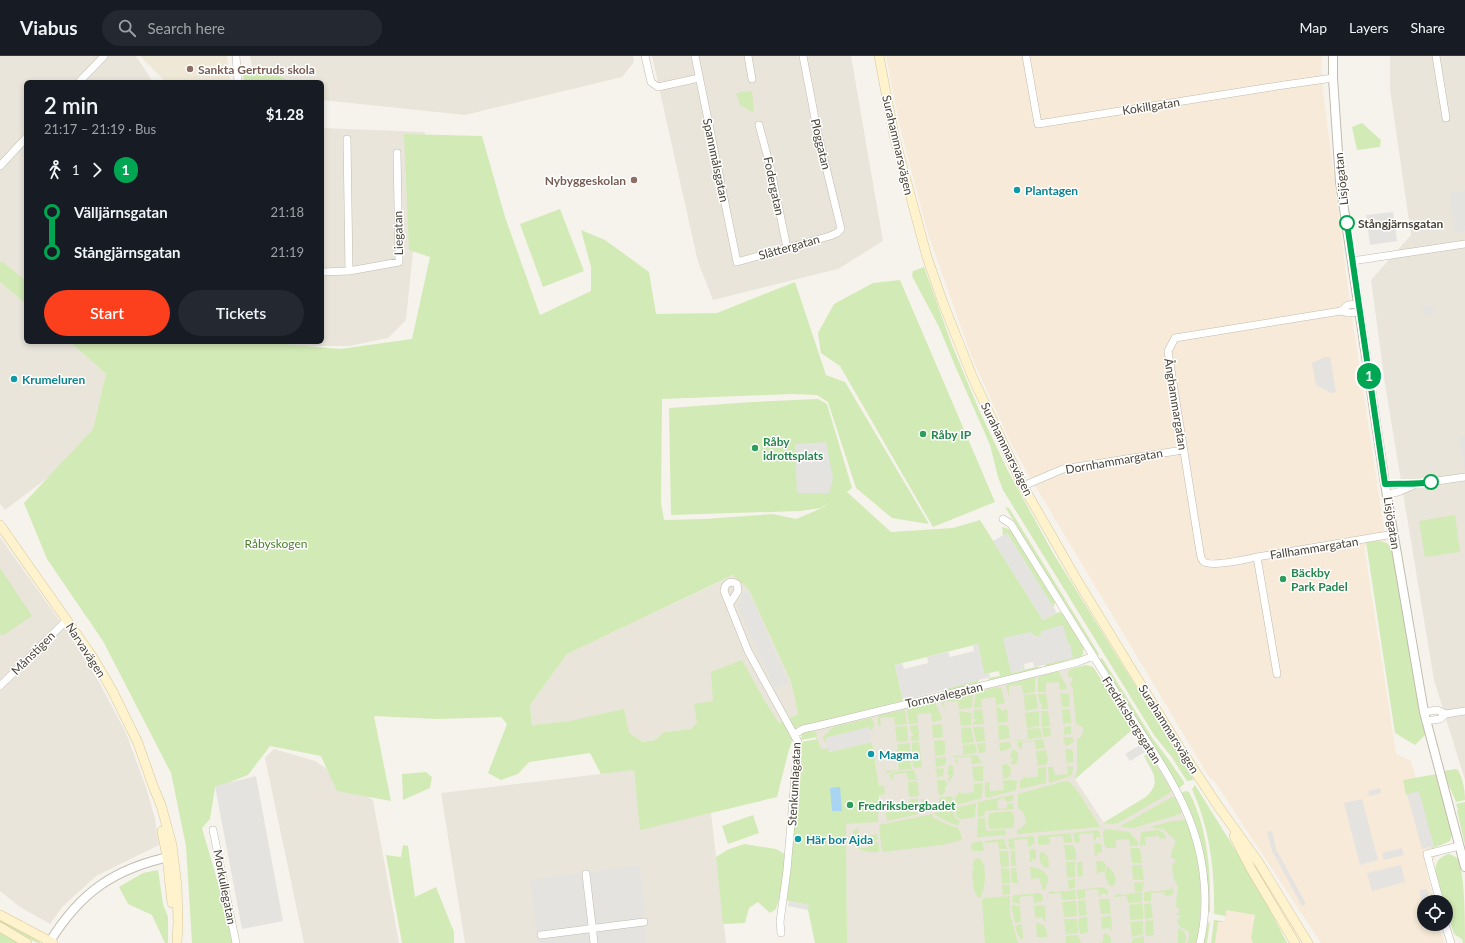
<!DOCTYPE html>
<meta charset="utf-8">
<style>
:root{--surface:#171b24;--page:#242831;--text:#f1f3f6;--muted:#9ea1a6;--line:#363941;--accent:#fc3f1d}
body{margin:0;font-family:Lato,sans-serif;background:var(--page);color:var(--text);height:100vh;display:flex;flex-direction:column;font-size:15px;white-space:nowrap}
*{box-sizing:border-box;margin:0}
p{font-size:13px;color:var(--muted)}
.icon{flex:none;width:22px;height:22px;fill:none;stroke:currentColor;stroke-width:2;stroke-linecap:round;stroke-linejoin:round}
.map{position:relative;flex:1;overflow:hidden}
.sheet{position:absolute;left:24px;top:24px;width:300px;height:264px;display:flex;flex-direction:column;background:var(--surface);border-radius:6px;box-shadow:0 2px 6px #0003}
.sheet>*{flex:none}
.badge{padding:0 8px;border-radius:13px;font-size:14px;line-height:26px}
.controls{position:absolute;left:1417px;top:839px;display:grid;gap:8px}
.controls a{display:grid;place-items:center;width:36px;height:36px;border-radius:50%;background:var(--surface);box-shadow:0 2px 6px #0003;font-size:20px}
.map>.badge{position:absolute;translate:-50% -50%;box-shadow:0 0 0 2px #fff}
.legs{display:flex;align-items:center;gap:6px;height:44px;padding:0 20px;font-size:13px}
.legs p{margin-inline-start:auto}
.head{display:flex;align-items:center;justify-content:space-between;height:68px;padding:0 20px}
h1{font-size:22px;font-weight:600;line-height:30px}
.button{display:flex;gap:8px;margin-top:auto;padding:8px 20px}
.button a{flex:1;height:46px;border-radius:24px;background:var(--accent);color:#fff;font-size:16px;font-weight:600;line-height:46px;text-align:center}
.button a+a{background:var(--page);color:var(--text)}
ul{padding:0 20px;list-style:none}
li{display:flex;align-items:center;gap:14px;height:40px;font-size:15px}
li i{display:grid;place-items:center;width:6px;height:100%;margin:0 5px;background:currentColor}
li i::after{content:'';width:10px;height:10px;margin:-5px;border:3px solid;border-radius:50%;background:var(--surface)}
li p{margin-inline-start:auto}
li:first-child i{background:linear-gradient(#0000 50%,currentColor 0)}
li:last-child i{background:linear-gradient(currentColor 50%,#0000 0)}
header{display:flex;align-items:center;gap:24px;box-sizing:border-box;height:56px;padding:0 20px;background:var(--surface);border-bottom:1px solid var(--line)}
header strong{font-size:19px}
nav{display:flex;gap:22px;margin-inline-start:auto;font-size:14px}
.search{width:280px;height:36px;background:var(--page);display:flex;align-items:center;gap:10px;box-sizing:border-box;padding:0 14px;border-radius:22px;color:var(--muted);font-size:15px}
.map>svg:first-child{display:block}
.residential{fill:#eae5da}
.commercial{fill:#f7ead8}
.education{fill:#efe8d6}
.green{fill:#d2eab5;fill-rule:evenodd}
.parking{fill:#e5e3e0}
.water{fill:#a9d4f2}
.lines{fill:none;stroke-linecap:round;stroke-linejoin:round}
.minor-casing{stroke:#c2bbae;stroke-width:8}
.tertiary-casing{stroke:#c2bbae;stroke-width:10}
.secondary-casing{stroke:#d6c79b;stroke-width:10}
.minor{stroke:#fff;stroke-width:7}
.tertiary{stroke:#fff;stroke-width:8}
.secondary{stroke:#fff3cd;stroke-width:9}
.line-1-casing{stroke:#fff;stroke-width:9}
.line-1{stroke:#00a651;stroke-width:6}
.education-dot{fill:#8d6e63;stroke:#fff;stroke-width:1.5}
.culture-dot{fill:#0f9aa8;stroke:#fff;stroke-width:1.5}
.stop-1-dot{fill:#fff;stroke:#00a651;stroke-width:2}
.leisure-dot{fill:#2e9e5b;stroke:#fff;stroke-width:1.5}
.labels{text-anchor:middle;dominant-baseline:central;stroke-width:3;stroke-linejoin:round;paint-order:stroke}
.education-label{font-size:12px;font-weight:bold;fill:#785e54;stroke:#fff;text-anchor:start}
.street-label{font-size:12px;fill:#4b4439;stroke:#fff}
.culture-label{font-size:12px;font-weight:bold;fill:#0d838f;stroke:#fff;text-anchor:start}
.stop-label{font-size:12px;font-weight:bold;fill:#4b4439;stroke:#fff;text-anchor:start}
.leisure-label{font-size:12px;font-weight:bold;fill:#27864d;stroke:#fff;text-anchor:start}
.park-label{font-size:12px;fill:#4a7f2a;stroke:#fff}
</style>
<header>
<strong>Viabus</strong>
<div class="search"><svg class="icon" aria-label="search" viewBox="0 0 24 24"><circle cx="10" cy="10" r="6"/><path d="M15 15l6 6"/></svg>Search here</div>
<nav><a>Map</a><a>Layers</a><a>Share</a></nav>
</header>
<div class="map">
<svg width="1465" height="887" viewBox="0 0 1465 887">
<rect width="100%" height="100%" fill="#f6f3ec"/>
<!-- residential -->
<path class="residential" d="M0,0H136L153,26H26V225L2,205L0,207Z
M250,0H633L634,6L622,21L465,59L322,44V26H254Z
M652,0H851L883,185L838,213L713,244L698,206Z
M1390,0H1465V724L1434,624L1385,328L1371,224L1411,179L1390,33Z
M322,72L425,76L406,264L388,282L349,290H298L267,286H322Z
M0,226L26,248V286H70L106,318L93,373L50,420L5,454L0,448Z
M0,481L67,575L99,626L126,677L146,731L155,763L159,789L96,820L62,851L50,868L20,851L0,835Z
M734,519L749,534L791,626L798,658L779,667L763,642L713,645L697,667L689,673L664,676L655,684L643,686L629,677L570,665L532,669L530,649L567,598Z
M1086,609L1093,611L1133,673L1075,723L1104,767L1146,741L1152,735L1155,730L1154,719L1144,700L1149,697L1164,720L1177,744L1187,768L1192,784L1198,806L1201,844L1200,866L1197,887H847L846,768L878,758L881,754L879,730L872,686L819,698L814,673Z
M274,693L315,705L373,744L399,887H304L265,702Z
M634,714L641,773L711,757L726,887H465L441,737Z"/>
<!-- commercial -->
<path class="commercial" d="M886,0H1321L1322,27L1349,241L1386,486L1364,490L1396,698L1411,705L1438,798L1426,814L1434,846H1424V868H1439L1444,887H1321L1243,769L1216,727L1209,721L1027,416L1009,383L972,302L928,178L900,71Z
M1226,854L1255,859L1251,882L1253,887H1215L1218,866H1224Z"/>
<!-- education -->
<path class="education" d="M140,0H227L230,26H166Z"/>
<!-- green -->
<path class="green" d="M267,13L290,26H244L242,15Z
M752,35L754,57L740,49L736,37Z
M1362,67L1381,84L1380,91L1357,94L1352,71Z
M404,78L482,80L505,161L540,259L591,235V211L581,174L605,184L649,216L656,258L717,257L795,226L826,319L845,326L929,468L892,462L856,432L828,346L817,339L792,338L662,343L661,447L664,464L704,463L773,458L796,463L822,452L832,445L821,452L800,455L671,459L669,352L753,346L818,343L827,348L852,432L847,436L891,476L953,472L980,464L1043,564L1059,556L1062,557L1084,591L1083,598L1080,601L1046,611L1044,606L1070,588L1068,589L1066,585L1041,575L1042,579L1036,581L1030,576L1011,617L1039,610L1038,613L989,624L988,622L1000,620L999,615L984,618L978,588L895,609L903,645L797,671L788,697L777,741L640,774L634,714L601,718L590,697L529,706L518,718L501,724L488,717L507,668L501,661L438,663L374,660L391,745L337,735L321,700L270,690L248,719L215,732L210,763L202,772L227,858L232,887H192L186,790L171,717L103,585L47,503L24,447L93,373L106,318L70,286H262L340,293L412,283L430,201L409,194ZM733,519L749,534L791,626L798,658L779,667L763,642L742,604L711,616L713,645L694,648L697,667L690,673L664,676L655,684L643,686L629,677L624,653L570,665L532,669L530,649L567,598Z
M560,153L584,215L543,231L520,168Z
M2,205L26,225V248L0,226V207Z
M924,211L952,289L979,354L1008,415L1053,497L1194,724L1187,725L1171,700L1154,679L1003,434L998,421L990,389L956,312L939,271L912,220L913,215Z
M900,224L995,446L933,471L840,310L821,297L818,277L834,248L873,227Z
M1005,451L1009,452L1099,598L1098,600Z
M1455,459L1460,496L1425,501L1419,465Z
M1002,471L1009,473L1012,476L1055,546L1054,550L1053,551L1007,477L1003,480Z
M1378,485L1387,487L1393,493L1425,679L1415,689L1395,677L1366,486Z
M0,512L32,560L2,580L0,577Z
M1102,602L1153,683L1169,704L1184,726V728L1178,733L1099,603Z
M1086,609L1093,611L1133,673L1075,723L1077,714V682H1080L1083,676V672L1076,667L1073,634L1070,626L1073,625L1072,621L1069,622L1068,617L1070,613Z
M1058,615L1067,631V633L1060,634L1059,626L1046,627V636H1038V621Z
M1035,621V636L1023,638L1022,629L1009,630V639L1008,638L1006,630L1008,628Z
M980,623L977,627L943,636L941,629Z
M997,631L1001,632L1005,647L996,649L995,641L981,643L982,651L974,652L976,636Z
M973,637L972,652L959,653L958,645L944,646L945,654L941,646L943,644Z
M1060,637L1069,638L1070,649L1068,651H1062Z
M1035,638L1036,639L1038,652L1025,655L1024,639Z
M1038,638H1046L1048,653H1041L1042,648H1040Z
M935,646L942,662L941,664L932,666L931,657L917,658L918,667L909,668L907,653Z
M996,652H1001V655L1006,654L1007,652L1008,664L1007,666L998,667Z
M982,653L984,668L973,669V666H975V663H973L974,654Z
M1070,653L1071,667L1063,668L1062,654Z
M905,654L907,668L895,669L894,661L880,662L881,670L878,669V661L879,659Z
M959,655L972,657L971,669L961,670Z
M1039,655V670L1027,672L1025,657Z
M1041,655H1048L1050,670L1042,671Z
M870,662H872L874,670L872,674H870L869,671L825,682L826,686H824L823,681L833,671Z
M942,668L943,681L933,682L932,669Z
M918,669L919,684L912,685L911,680H913V677H911L910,670Z
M998,669H1006L1009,671V682L999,684Z
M907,670L908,685L897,686L895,671Z
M1071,670V678L1064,679V671Z
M971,671L974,686L962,688L961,672Z
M973,671H984L985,685L976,686Z
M1040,672L1042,681L1017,685L1015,684L1028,683L1027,673Z
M1042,672H1050L1051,680L1044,681Z
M811,675L816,676L817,681L801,684L802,678Z
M1063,681H1072L1074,685L1071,688L1065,690L1064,683L1063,682Z
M818,683L820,692L823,693L828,692L829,696L872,686L879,730H884L885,737L879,740L881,754L878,758V766L846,768L847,887H815L808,854V849L779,843L776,853L770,857L758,846L749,852L745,867L723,868L716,801L727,794L744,788L776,793L790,801L801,686Z
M1043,683L1045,692L1036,693L1035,685L1022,687V694L1017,689L1018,686H1021Z
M942,684L945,686V697L943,699L935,700L934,685Z
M919,686L921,702H912V687Z
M1009,686L1012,690L1007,694L1000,695L999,687Z
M910,687V702L898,704L897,688Z
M985,687L986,696L979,697L977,688Z
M975,688L977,696L975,697L955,701L951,700L963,699V689Z
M1065,693H1071L1073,695V706L1067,707Z
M1012,694L1017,695L1018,702L1017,707L1012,709L1010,706H1012L1013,703L1010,702Z
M1046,694L1048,704L1046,709L1038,710L1036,695Z
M1149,697L1171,734L1170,737L1118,767L1112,768L1103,767L1146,741C1162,726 1153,716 1144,700Z
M977,699L982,707L972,708L971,701L957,702L958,709L955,705L957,701Z
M945,701L946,703L945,709L936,711L935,702Z
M921,703L922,711L914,712L912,704Z
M910,704L912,713L894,715L888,717L885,716L883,708L884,707L885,715L899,714L898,706Z
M1007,708L1011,712L1010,720L1007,722L1003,723L1002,709Z
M949,709L953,710L954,718L949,726L946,723H949L950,719H947Z
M983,710V725H974L972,711Z
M1067,710L1073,711L1072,719L1068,721L1049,727L1048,711H1053L1055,719L1068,718Z
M1046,711V727L1020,733V725L1023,723L1024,719L1025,722L1038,721V712Z
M944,712L943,720L937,721L936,714H934V713Z
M1456,713L1458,714C1463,723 1465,734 1465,744L1456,746L1448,727L1444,715Z
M914,714L917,724H908L907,717L893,718V725L889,719L894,716Z
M426,716L432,721L430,732L403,744L402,718Z
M1437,718L1452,778L1450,785L1441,789L1431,792L1418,736L1406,739L1403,724Z
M937,724H944L948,728L945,732V736L942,739H939Z
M1011,724L1017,725L1016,734L987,742L985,741V727L989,726L990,735L1004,734L1003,725Z
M917,725L919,740L909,741L908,726Z
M1065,725L1070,726L1079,737L1100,771L1017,778V773H1020L1026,767L1024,757L1018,751V738Z
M983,727L982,740L981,742L957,749L955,748V742L960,735L961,738L974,736V728Z
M1195,729L1249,816L1268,850L1287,887H1253L1251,882L1255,859L1226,854V860L1214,858C1215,815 1210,773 1192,733Z
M1186,735L1189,736C1208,773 1211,816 1210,856L1207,854V829L1181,737Z
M1013,739L1014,740L1012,745L1007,746L1004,742L997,744L998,752L1000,753L1007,752V748L1013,747L1014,753L985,755L984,760L978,761V746Z
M950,740L953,742L952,750L921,757L920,756L921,743H925L926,751L939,749V742Z
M1172,741H1175L1182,756L1180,758L1133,772L1121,771V770Z
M910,743H918V758L887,765L886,756L892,755L896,750V754L910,752Z
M1465,746V789L1457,755L1458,754L1456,748Z
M976,747L975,761L962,763L957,762L955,752Z
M953,752L955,762L960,765L958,769C954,769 936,761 934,757Z
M1011,755C1015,759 1015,767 1013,772L991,773L989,772L988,766L989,757Z
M932,758L934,762C941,765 951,771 957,771L961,778L962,784L941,789L882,796L879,769Z
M753,759L759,777L728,788L722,770Z
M985,762L986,775L1005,774L1006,779L979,781L977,782L978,763Z
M1186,764C1203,802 1203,847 1197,887H1187L1189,883V876L1179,870L1177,864L1180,863V859H1177L1176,857H1179V852H1176V846L1178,831L1173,821L1172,807H1175V803L1171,802C1170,793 1176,791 1175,784L1164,774L1150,771L1172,765Z
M858,772L859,780H868L877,778L878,783L870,787L864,788L853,786V775Z
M1106,773L1129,776L1138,786V790H1130L1129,783L1116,784V792H1106L1104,787L1103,776Z
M1097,774L1099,775L1101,781H1096V784L1094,785L1093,777L1079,778L1080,786L1075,787L1073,777Z
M1158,774L1164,777L1166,782L1159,783V780L1145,781L1146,789L1140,790L1141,776Z
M1070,777L1073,786L1064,787L1063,780L1049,781L1050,788L1040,789L1038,788V780Z
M1033,780L1034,781L1035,788H1031L1032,790L1028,791V783L1014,784L1015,793H1010L1008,788H1010L1009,786H1007L1008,783Z
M1004,783L1007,793H999L998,786L984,787L985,785Z
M878,785L879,793L878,796C869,797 862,795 854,790V788L861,792H866Z
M982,785L984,794L982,795H973L971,793V787Z
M1094,787L1101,788L1102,796L1097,797V800H1095Z
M403,789L408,790L415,841L436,831L454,876V887H402L386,799L401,801Z
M1064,789H1073L1076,796V804H1066Z
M1130,792H1139L1141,797L1142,807H1132Z
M1034,793L1036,795V803H1032V806H1030L1029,794Z
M999,795H1008L1009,810L1001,811Z
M1011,795H1015L1016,810H1011Z
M1043,796L1048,800L1049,810L1046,812C1040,809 1039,803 1040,797Z
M1449,798C1453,799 1457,801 1459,805C1465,826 1465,864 1465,887H1463L1462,883L1454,878L1446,852V846H1444C1440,830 1425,804 1449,798Z
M975,802L981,803C987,813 986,832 980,842H978L974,834L972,815L974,814L973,810H972Z
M1082,805L1083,820L1078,821L1077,807Z
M1096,805H1101L1106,808L1104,818V816H1099V818L1097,819Z
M1066,806H1075V821L1067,822Z
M1132,809H1142L1144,824H1133Z
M1107,810C1113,815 1117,819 1115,827L1112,831L1109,829L1105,820Z
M1030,811C1036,811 1049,816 1048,823C1048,826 1046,830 1045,833L1043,834L1039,822L1031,823Z
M1001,812L1009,813L1010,827L1002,828Z
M1011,812H1016L1018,827H1012Z
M158,814L163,848L168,861V887H165L152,859L128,848L119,831L143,817Z
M1075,823V832L1069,833L1068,824Z
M1144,826L1142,835L1135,836L1134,827Z
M1002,829H1010V838L1003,839Z
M1103,831L1108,835V838L1106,840V837L1101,838V840L1099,841L1098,833L1085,834V842L1078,843L1077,834Z
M1172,832L1174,836L1172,839L1165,840L1164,836L1151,837V845H1144V836L1169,834Z
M1075,834L1076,843L1062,844L1061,837L1048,838V845L1047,839L1050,835L1056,836Z
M1142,836V846L1128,847L1127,840L1114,841L1115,839L1119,838L1122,839Z
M1040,837L1043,840V844L1041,846L1034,847L1033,839L1019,841L1020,848L1012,846L1013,840L1015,839Z
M1010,840V859L1018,887H985L982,844L984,842Z
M1099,843H1109L1111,857L1101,858Z
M1085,844L1087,859L1079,860L1078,845Z
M1076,845L1077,860L1064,861L1062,846Z
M1142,847L1143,853V863L1130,864L1129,849Z
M1151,847L1153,862L1145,863L1144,848Z
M1012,849L1020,850L1021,866L1015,867L1011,850Z
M1043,849L1045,851L1046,866L1043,864V861L1035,862L1034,850Z
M1111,860L1112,873L1110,875V872L1102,873L1101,861Z
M1087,861L1088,876L1080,878L1078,870L1079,862Z
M0,863L40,886V887L35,886L0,866Z
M1064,863H1077L1078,877L1066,878Z
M1153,864L1154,879L1146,880L1145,865Z
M1214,864L1223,865L1224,866H1218L1215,887H1211Z
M1143,865V878L1132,881L1130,866Z
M1210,865L1207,887H1204L1207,869Z
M1036,867C1044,867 1048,873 1047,881H1037Z
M1022,868L1023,883H1019V882L1020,881L1019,879H1018L1015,870Z
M1179,872C1185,875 1188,881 1185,887H1178V874Z
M0,875L23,887H0Z
M1106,877L1111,882V887H1098L1103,886V878Z
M1078,879L1081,887H1066V880Z
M1144,880V887H1132V883Z"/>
<!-- parking -->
<path class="parking" d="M1465,134V175L1455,176L1449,137Z
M1393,156L1397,185L1370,189L1366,159Z
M1433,249L1434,258L1424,260L1423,250Z
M1325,301H1330L1336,336L1331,337L1316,329L1312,307Z
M1465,381V414L1459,382Z
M826,386L833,423L829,437H797L795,388Z
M1007,477L1057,557L1043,564L993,485Z
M748,534L789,627L775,633L737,549L740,548L743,537Z
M1063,569L1068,588H1070L1073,602L1034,611L1033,606L1024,608L1025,613L1011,617L1003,582L1031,576L1036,581L1042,579L1041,575Z
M978,588L984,618L989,617L990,621L903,645L895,609L902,607L904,613L928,607L927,601L948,596L950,601L974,595L973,589Z
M869,671L872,686L829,696L825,682Z
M1140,689L1145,696L1130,705L1125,698Z
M256,720L283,865L242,873L215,730Z
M1380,732L1381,737L1369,740L1368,735Z
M1419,735L1434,790L1422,793L1407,738Z
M1362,743L1378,804L1360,809L1344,747Z
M1272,775L1276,793L1306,848L1302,850L1272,795L1267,776Z
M1402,792L1404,799L1384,804L1382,797Z
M640,809L647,887H538L530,824Z
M1401,809L1405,826L1372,835L1367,817Z
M1427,833L1430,846H1424V854L1419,834Z
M789,845L809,849L808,854L788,850Z"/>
<!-- water -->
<path class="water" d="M840,731L842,755H832L830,732Z"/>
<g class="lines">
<defs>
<path id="minor" d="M236,0L238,26
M645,0L651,26L658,31L699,22
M695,0L737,206L830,180L837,177L841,173L818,78L803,0
M748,0L752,23
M1026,0L1038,68L1284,29L1333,22
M1436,0L1446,62
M79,26L104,0
M759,69L771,114L787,192
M347,83L349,215
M0,110L26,82
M1352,205L1465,188
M322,216L349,215L399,206L397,97
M1341,255L1348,249L1358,248
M1385,428H1416L1465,421
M1023,430L1063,413L1183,394
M1387,438L1398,436L1414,429
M1003,463L1011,468C1049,529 1087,590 1125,651C1149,690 1178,729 1193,773C1205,808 1209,851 1200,887
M1257,501C1247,503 1209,512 1203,505C1200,502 1200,494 1199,490L1168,295L1175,282L1341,255L1349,257L1359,256
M730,547L738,535L737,528C730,524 725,527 724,535L748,595L798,686L787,814L780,866L781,877
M1277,618L1257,501L1394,478
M0,630L67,564
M1424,656L1437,654L1446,658L1465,655
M1426,665L1440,663L1446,658
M795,678L803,673L817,670L1043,615L1078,606L1093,600
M213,774L236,887
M586,818L594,887
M1440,846L1427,798L1459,790
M1445,868L1451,887
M541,879L644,866"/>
<path id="tertiary" d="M1333,0V22L1340,126L1385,428L1424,656L1465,811
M49,887C80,836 115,812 173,800"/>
<path id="secondary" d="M879,0L894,79L927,201L943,247L972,320L1023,430L1077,524L1181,694L1218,750L1259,807L1308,887
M0,469L92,600L112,634L138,687L153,730L161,749L172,789L177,830L178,866L177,887
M162,775L167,801L172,847
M1234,780L1251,813L1295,887
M0,859L53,887
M0,871L27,887"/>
</defs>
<!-- minor casing -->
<use href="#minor" class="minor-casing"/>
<!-- tertiary casing -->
<use href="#tertiary" class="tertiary-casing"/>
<!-- secondary casing -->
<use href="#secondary" class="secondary-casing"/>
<!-- minor -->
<use href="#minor" class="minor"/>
<!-- tertiary -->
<use href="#tertiary" class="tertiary"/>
<!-- secondary -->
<use href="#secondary" class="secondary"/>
</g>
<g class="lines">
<defs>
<path id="line-1" d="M1347,167L1385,428C1401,427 1415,429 1431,426"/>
</defs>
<!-- line-1 casing -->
<use href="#line-1" class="line-1-casing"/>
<!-- line-1 -->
<use href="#line-1" class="line-1"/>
</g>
<!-- markers -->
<g class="education-dot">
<circle cx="190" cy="13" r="4"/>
<circle cx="634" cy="124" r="4"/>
</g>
<g class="culture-dot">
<circle cx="1017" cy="134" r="4"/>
<circle cx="14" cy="323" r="4"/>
<circle cx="871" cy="698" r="4"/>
<circle cx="798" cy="783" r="4"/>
</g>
<g class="stop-1-dot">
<circle cx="1347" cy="167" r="7"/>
<circle cx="1431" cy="426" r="7"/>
</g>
<g class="leisure-dot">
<circle cx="923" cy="378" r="4"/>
<circle cx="755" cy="392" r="4"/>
<circle cx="1283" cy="523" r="4"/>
<circle cx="850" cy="749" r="4"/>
</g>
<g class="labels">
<!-- education labels -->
<g class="education-label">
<text x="198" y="13">Sankta Gertruds skola</text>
<text x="626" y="124" text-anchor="end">Nybyggeskolan</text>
</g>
<!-- street labels -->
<g class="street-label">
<text transform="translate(1151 50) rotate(-9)">Kokillgatan</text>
<text transform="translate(821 88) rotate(77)">Ploggatan</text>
<text transform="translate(898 89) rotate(77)">Surahammarsvägen</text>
<text transform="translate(716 104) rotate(78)">Spannmålsgatan</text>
<text transform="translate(1341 123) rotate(-96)">Lisjögatan</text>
<text transform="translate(774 130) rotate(78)">Fodergatan</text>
<text transform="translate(398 177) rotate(-91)">Liegatan</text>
<text transform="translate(789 191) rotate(-16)">Slåttergatan</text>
<text transform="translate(1176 348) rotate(81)">Ånghammargatan</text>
<text transform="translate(1007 393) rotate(64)">Surahammarsvägen</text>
<text transform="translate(1114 405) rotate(-10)">Dornhammargatan</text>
<text transform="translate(1392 467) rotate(81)">Lisjögatan</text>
<text transform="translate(1314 492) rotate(-9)">Fallhammargatan</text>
<text transform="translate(86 594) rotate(57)">Narvavägen</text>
<text transform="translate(33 597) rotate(-45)">Månstigen</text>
<text transform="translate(944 639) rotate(-13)">Tornsvalegatan</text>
<text transform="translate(1132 664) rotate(58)">Fredriksbergsgatan</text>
<text transform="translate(1169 673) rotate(58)">Surahammarsvägen</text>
<text transform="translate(794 728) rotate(-87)">Stenkumlagatan</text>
<text transform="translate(225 831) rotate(79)">Morkullegatan</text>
</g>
<!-- culture labels -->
<g class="culture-label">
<text x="1025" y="134">Plantagen</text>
<text x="22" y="323">Krumeluren</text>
<text x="879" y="698">Magma</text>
<text x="806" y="783">Här bor Ajda</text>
</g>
<!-- stop labels -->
<g class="stop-label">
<text x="1358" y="167">Stångjärnsgatan</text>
</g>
<!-- leisure labels -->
<g class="leisure-label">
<text x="931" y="378">Råby IP</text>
<text x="763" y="385">Råby<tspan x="763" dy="14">idrottsplats</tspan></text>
<text x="1291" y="516">Bäckby<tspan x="1291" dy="14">Park Padel</tspan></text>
<text x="858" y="749">Fredriksbergbadet</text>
</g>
<!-- park labels -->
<g class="park-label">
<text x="276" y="487">Råbyskogen</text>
</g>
</g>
</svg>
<div class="controls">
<a><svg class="icon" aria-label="locate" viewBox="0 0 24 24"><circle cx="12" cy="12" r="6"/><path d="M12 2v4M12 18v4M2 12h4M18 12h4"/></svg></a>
</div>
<b class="badge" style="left:1369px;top:320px;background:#00a651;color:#fff">1</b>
<section class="sheet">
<div class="head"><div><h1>2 min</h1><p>21:17 – 21:19 · Bus</p></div><b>$1.28</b></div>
<div class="legs"><svg class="icon" aria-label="walk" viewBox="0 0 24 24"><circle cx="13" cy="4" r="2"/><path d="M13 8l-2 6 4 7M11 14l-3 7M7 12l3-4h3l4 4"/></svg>1<svg class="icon" aria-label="forward" viewBox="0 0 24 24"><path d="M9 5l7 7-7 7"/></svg><b class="badge" style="background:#00a651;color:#fff">1</b></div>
<ul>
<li><i style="color:#00a651"></i><b>Välljärnsgatan</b><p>21:18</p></li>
<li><i style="color:#00a651"></i><b>Stångjärnsgatan</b><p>21:19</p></li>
</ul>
<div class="button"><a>Start</a><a>Tickets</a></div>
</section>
</div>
